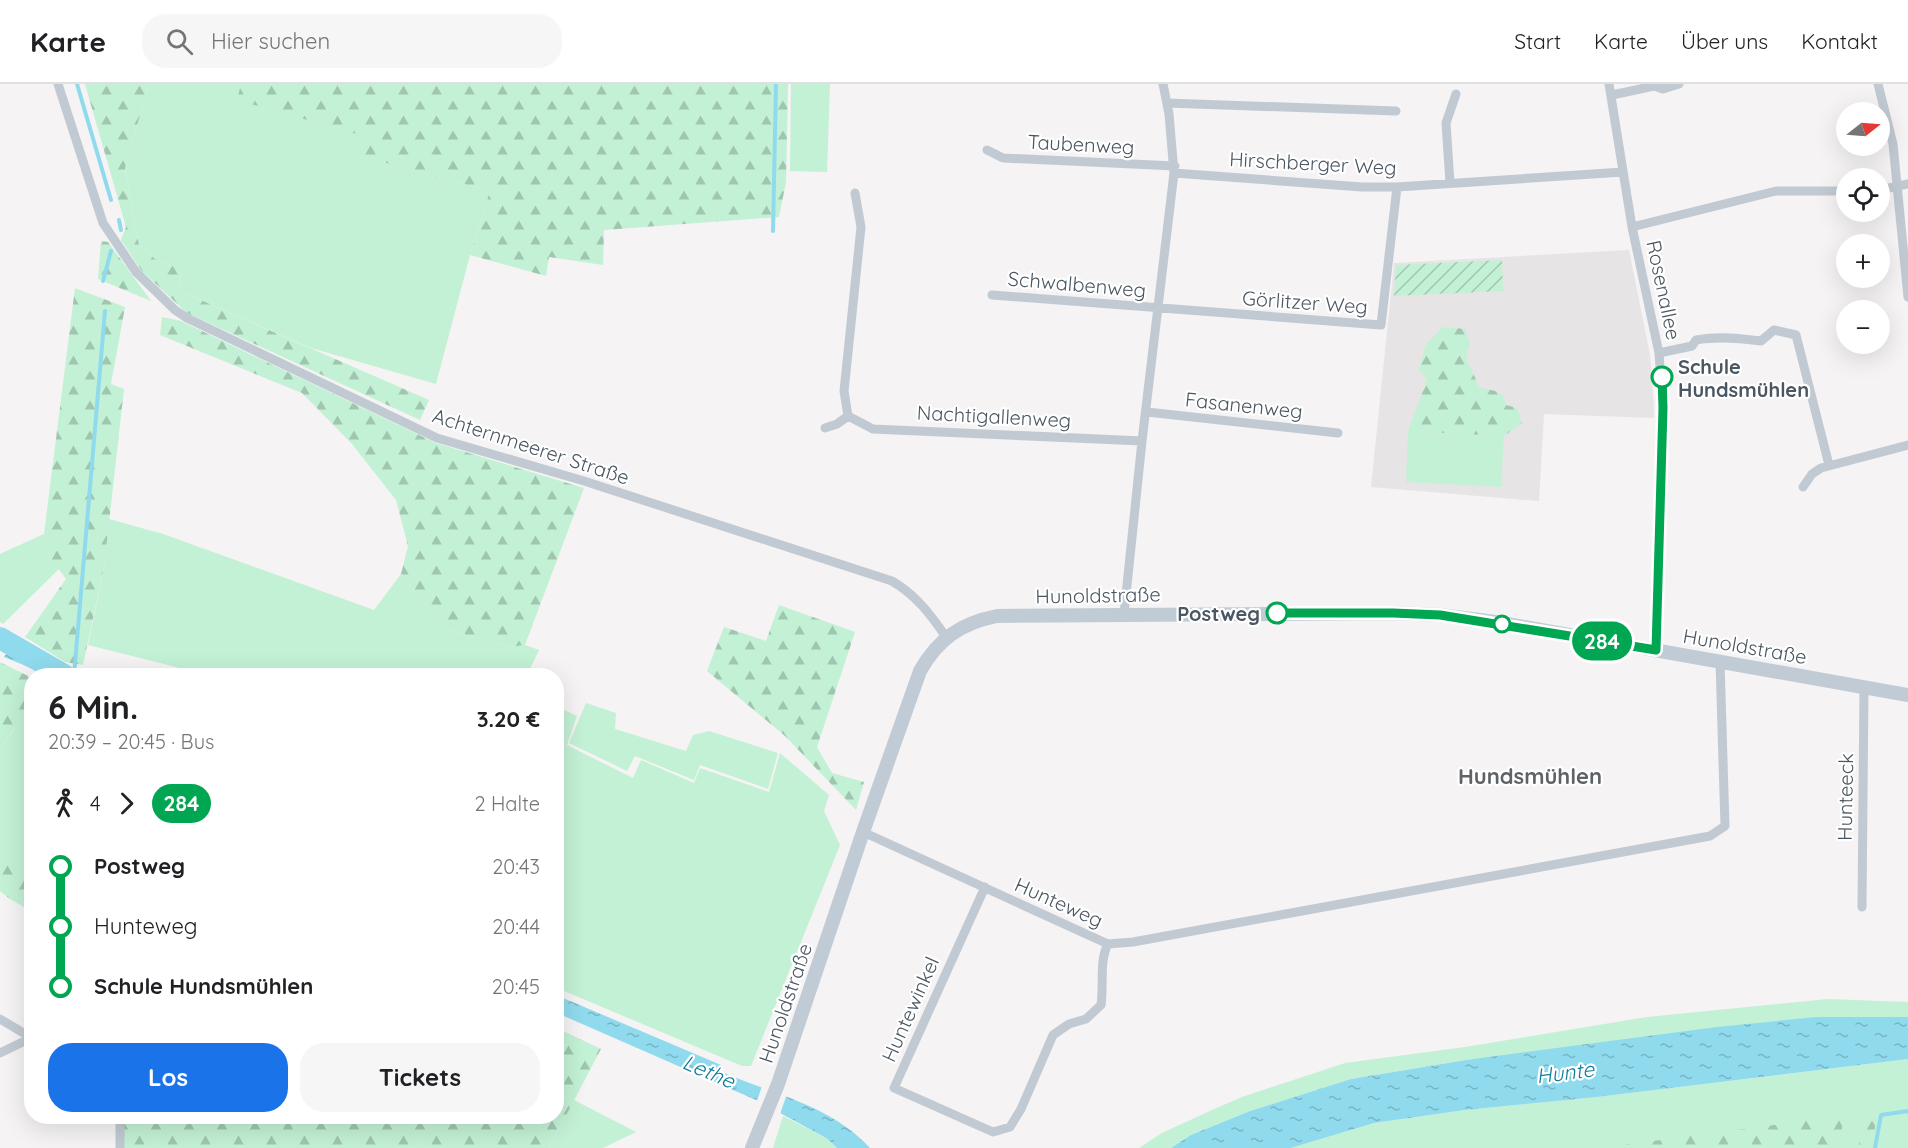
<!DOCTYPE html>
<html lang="de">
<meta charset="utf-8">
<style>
:root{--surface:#fff;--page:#f6f6f6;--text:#202124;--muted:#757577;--line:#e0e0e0;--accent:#1a73e8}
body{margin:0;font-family:Quicksand,sans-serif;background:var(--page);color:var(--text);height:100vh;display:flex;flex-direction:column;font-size:22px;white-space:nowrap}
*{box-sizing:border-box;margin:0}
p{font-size:20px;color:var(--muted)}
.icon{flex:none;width:33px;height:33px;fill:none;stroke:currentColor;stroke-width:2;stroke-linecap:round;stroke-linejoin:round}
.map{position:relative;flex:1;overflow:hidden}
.drawer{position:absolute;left:24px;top:584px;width:540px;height:456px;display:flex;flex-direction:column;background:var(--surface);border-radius:24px;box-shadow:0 6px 24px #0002}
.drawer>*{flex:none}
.badge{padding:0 12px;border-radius:20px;font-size:21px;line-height:39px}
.needle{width:39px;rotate:73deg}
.controls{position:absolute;left:1836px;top:18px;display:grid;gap:12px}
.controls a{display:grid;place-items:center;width:54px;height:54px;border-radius:50%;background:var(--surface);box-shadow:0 6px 24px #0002;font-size:30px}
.map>.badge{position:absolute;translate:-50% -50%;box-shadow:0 0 0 3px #fff}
.legs{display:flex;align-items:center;gap:9px;height:66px;padding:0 24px;font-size:20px}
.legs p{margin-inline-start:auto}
.headline{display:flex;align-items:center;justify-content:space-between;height:102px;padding:0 24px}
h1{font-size:33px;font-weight:800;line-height:45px}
.action{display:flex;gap:12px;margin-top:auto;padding:12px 24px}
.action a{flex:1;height:69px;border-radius:24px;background:var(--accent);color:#fff;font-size:24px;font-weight:800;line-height:69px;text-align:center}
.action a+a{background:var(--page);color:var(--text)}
ul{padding:0 24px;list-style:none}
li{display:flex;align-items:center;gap:21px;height:60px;font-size:22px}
li i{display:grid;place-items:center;width:9px;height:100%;margin:0 8px;background:currentColor}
li i::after{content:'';width:15px;height:15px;margin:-8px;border:4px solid;border-radius:50%;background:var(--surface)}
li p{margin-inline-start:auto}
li:first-child i{background:linear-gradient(#0000 50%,currentColor 0)}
li:last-child i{background:linear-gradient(currentColor 50%,#0000 0)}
header{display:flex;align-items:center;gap:36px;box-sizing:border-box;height:84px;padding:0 30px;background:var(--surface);border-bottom:2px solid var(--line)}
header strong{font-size:28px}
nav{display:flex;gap:33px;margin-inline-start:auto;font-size:21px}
.search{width:420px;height:54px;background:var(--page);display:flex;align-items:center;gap:15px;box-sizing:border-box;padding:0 21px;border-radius:24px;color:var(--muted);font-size:22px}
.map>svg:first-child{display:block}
.education{fill:#e6e4e5}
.green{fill:#c3f1d5}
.forest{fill:url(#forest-firs)}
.garden{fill:url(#garden-furrows)}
.water{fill:url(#water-ripples)}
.pier{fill:#f5f3f3}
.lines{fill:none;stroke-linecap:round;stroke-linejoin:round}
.stream{stroke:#90daee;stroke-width:4}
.river{stroke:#90daee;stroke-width:22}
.street{stroke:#c1cad2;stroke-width:9}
.secondary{stroke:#c1cbd6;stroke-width:14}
.line-1-casing{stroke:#fff;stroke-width:14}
.line-1{stroke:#00a651;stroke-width:9}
.stop-1-dot{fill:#fff;stroke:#00a651;stroke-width:3}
.labels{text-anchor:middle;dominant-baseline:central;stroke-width:4.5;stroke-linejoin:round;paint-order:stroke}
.street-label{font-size:20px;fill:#4a5661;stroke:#fff}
.stop-label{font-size:20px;font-weight:bold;fill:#4a5661;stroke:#fff;text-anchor:start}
.water-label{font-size:21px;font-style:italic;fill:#0c7c9b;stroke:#fff}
.quarter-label{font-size:22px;font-weight:bold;fill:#5f6368;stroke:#fff}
</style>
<header>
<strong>Karte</strong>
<div class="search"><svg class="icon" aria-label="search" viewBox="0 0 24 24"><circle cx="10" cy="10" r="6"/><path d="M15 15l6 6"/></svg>Hier suchen</div>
<nav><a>Start</a><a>Karte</a><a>Über uns</a><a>Kontakt</a></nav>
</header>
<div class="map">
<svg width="1908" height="1064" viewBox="0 0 1908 1064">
<defs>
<pattern id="forest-firs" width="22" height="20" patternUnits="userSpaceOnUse" patternTransform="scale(1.5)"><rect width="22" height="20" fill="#c3f1d5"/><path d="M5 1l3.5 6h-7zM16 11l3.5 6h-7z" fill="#a0c6b0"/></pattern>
<pattern id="garden-furrows" width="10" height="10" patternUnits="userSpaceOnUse" patternTransform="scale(1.5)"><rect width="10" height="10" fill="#c3f1d5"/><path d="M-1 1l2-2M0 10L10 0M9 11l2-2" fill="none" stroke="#a0c6b0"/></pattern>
<pattern id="water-ripples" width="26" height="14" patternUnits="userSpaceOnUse" patternTransform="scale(1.5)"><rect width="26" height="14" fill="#90daee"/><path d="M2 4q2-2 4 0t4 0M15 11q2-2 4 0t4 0" fill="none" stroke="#78b4c4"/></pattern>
</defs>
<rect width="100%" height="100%" fill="#f5f3f3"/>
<!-- education -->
<path class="education" d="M1629,166L1650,271L1654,321V334L1544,330L1539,417L1371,403L1394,179Z"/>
<!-- green -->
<path class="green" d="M149,0H241L238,16L365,52L362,72L490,107L470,171L436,300L311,264L180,207L181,185L155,175L139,161L125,84Z
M791,0H830L827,88L790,87Z
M1408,347L1504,352L1501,403L1406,398Z
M109,435L163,450L374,526L401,490L443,544L508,563L525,561L539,566L527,591H197L180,584L88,561L104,483Z
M44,450L50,473L59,485L3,540L0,538V470Z
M31,611V777H0V664L14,646Z
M586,619L616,629L615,645L686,667L693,651L709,647L778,669L768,705L700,681L694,696L635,672L627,687L569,659Z
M556,622L577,632L567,661L633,694L641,676L694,699L700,684L769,708L780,669L829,711L824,727L840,761L751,982H742L557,904Z
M1828,915L1908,918V933L1466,976L1351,995L1250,1027L1191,1051L1171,1064H1139L1162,1049L1212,1026L1242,1013L1345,979L1465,963L1647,933Z
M1908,975V1064H1291L1374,1039L1465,1026L1597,1013Z
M574,1016L636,1048L603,1064H549Z
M783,1032L828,1055L837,1064H773Z"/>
<!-- forest -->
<path class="forest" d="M85,0H149L125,84L139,161L155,175L181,185L180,207L429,316L420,336L187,229L141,186L121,156L126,143Z
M241,0H788L786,98L779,133L604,146L603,181L549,173L546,192L470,171L490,107L361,72L364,52L237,16Z
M101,157L108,158L151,217L98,195Z
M75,204L125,223L111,300L124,305L104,483L83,581L65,578L25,553L66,495L50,473L44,450Z
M162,233L181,237L436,359L584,404L525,561L508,563L443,544L401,490L408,462L396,416L352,360L302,309L160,251Z
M1443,243L1465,245L1470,259L1466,273L1479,303L1495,307L1503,312L1506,321L1517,324L1522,339L1504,352L1408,347L1427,296L1419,286L1426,260Z
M779,521L855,548L817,663L832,689L864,698L856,726L785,652L707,587L724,543L766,557Z
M0,578L32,594C32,621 17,643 0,664Z
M0,777H31V827L10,815L0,807Z
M557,944L601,965L549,1064H123L124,1032H556Z
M1878,1028L1871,1064H1858L1864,1038Z
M1843,1032L1840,1064H1600Z"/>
<!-- garden -->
<path class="garden" d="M1502,176L1503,207L1394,212L1396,181Z"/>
<!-- water -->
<path class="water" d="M24,556L64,579L68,587L75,591H48L4,573L14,559Z
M556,911L721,981L722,988C775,1011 830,1021 870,1064H837L828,1055L756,1016L557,929Z
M1816,933H1908V975L1597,1013L1465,1026L1374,1039L1291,1064H1171L1191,1051L1250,1027L1351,995L1466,976L1717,943Z"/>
<!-- pier -->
<path class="pier" d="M762,1002L787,1010L779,1033L756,1020Z"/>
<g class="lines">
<!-- stream -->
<path class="stream" d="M77,0L111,116
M119,136L121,146
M773,147L776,0
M103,197L111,167
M74,591L105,227
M1875,1064L1881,1031L1908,1027"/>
<!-- river -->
<path class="river" d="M0,554L64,591"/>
<!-- street -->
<path class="street" d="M58,0L103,139L136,188L175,226L187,234L437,354L584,397L892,497C916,511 931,531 946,553
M1609,0L1632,143L1659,269L1663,324L1656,566
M1878,0L1893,60L1908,213
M1612,11L1654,2L1663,5L1679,0
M1167,19L1396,27
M987,66L1003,74L1175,82
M1174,89L1362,103H1397L1623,88
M1450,99L1446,39L1456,10
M1880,106L1908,100
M855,109L861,143L844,307L848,332L873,345L1142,357
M1632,143L1776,107H1846
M992,211L1381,241L1397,103
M1659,269L1692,262L1696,256C1718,252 1739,254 1761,257L1774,246L1796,251L1829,381
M1147,328L1338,349
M825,344L837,340L848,332
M1803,403L1812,390L1821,384L1908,361
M1124,530L1142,357L1174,89L1169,30L1163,0
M863,748L1108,860L1133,858L1710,752L1725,742L1720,578
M985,803L894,1004L993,1048L1010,1043L1021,1025L1053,951L1069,940L1086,935L1101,921C1104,901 1099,876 1108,860
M1862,823L1864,603
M0,935L32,954
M0,969L31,954
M120,1064V1032"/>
<!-- secondary -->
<path class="secondary" d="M752,1064L778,1000L863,748L920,587C938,555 961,539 997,532L1393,529L1440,531L1496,538L1908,611"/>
</g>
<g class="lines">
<defs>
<path id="line-1" d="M1277,529H1393L1440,531L1656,566L1663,324L1662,293"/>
</defs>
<!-- line-1 casing -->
<use href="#line-1" class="line-1-casing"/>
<!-- line-1 -->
<use href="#line-1" class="line-1"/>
</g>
<!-- markers -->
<g class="stop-1-dot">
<circle cx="1662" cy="293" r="10"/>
<circle cx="1277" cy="529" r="10"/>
<circle cx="1502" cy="540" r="8"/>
</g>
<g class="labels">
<!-- street labels -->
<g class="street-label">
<text transform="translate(1081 60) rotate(3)">Taubenweg</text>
<text transform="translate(1313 79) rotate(3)">Hirschberger Weg</text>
<text transform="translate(1077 200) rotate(5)">Schwalbenweg</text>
<text transform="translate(1664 206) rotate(78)">Rosenallee</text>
<text transform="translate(1305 218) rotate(4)">Görlitzer Weg</text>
<text transform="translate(1244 321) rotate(6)">Fasanenweg</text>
<text transform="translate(994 332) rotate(3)">Nachtigallenweg</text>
<text transform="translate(531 362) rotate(18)">Achternmeerer Straße</text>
<text transform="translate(1098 511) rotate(-1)">Hunoldstraße</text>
<text transform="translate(1745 562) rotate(10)">Hunoldstraße</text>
<text transform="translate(1845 713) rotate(-89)">Hunteeck</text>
<text transform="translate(1059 818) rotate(24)">Hunteweg</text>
<text transform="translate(785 919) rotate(-71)">Hunoldstraße</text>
<text transform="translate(910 925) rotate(-66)">Huntewinkel</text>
</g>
<!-- stop labels -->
<g class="stop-label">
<text x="1678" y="282">Schule<tspan x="1678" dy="23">Hundsmühlen</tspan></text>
<text x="1260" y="529" text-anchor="end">Postweg</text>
</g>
<!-- water labels -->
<g class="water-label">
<text transform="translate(709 987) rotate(23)">Lethe</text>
<text transform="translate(1565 988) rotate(-7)">Hunte</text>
</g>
<!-- quarter labels -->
<g class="quarter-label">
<text x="1530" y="692">Hundsmühlen</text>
</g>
</g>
</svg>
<div class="controls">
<a><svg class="needle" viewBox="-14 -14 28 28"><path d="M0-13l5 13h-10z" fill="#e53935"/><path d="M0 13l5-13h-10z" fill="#757577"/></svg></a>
<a><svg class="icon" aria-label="locate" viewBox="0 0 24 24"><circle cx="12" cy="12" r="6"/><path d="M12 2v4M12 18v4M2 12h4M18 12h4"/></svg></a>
<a>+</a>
<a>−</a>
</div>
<b class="badge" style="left:1602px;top:557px;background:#00a651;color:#fff">284</b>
<section class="drawer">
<div class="headline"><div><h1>6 Min.</h1><p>20:39 – 20:45 · Bus</p></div><b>3.20 €</b></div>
<div class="legs"><svg class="icon" aria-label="walk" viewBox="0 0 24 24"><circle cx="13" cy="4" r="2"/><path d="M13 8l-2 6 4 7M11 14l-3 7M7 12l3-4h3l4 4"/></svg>4<svg class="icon" aria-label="forward" viewBox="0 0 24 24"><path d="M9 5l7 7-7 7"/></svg><b class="badge" style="background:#00a651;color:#fff">284</b><p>2 Halte</p></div>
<ul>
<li><i style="color:#00a651"></i><b>Postweg</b><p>20:43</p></li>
<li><i style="color:#00a651"></i><span>Hunteweg</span><p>20:44</p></li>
<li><i style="color:#00a651"></i><b>Schule Hundsmühlen</b><p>20:45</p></li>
</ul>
<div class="action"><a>Los</a><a>Tickets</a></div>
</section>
</div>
